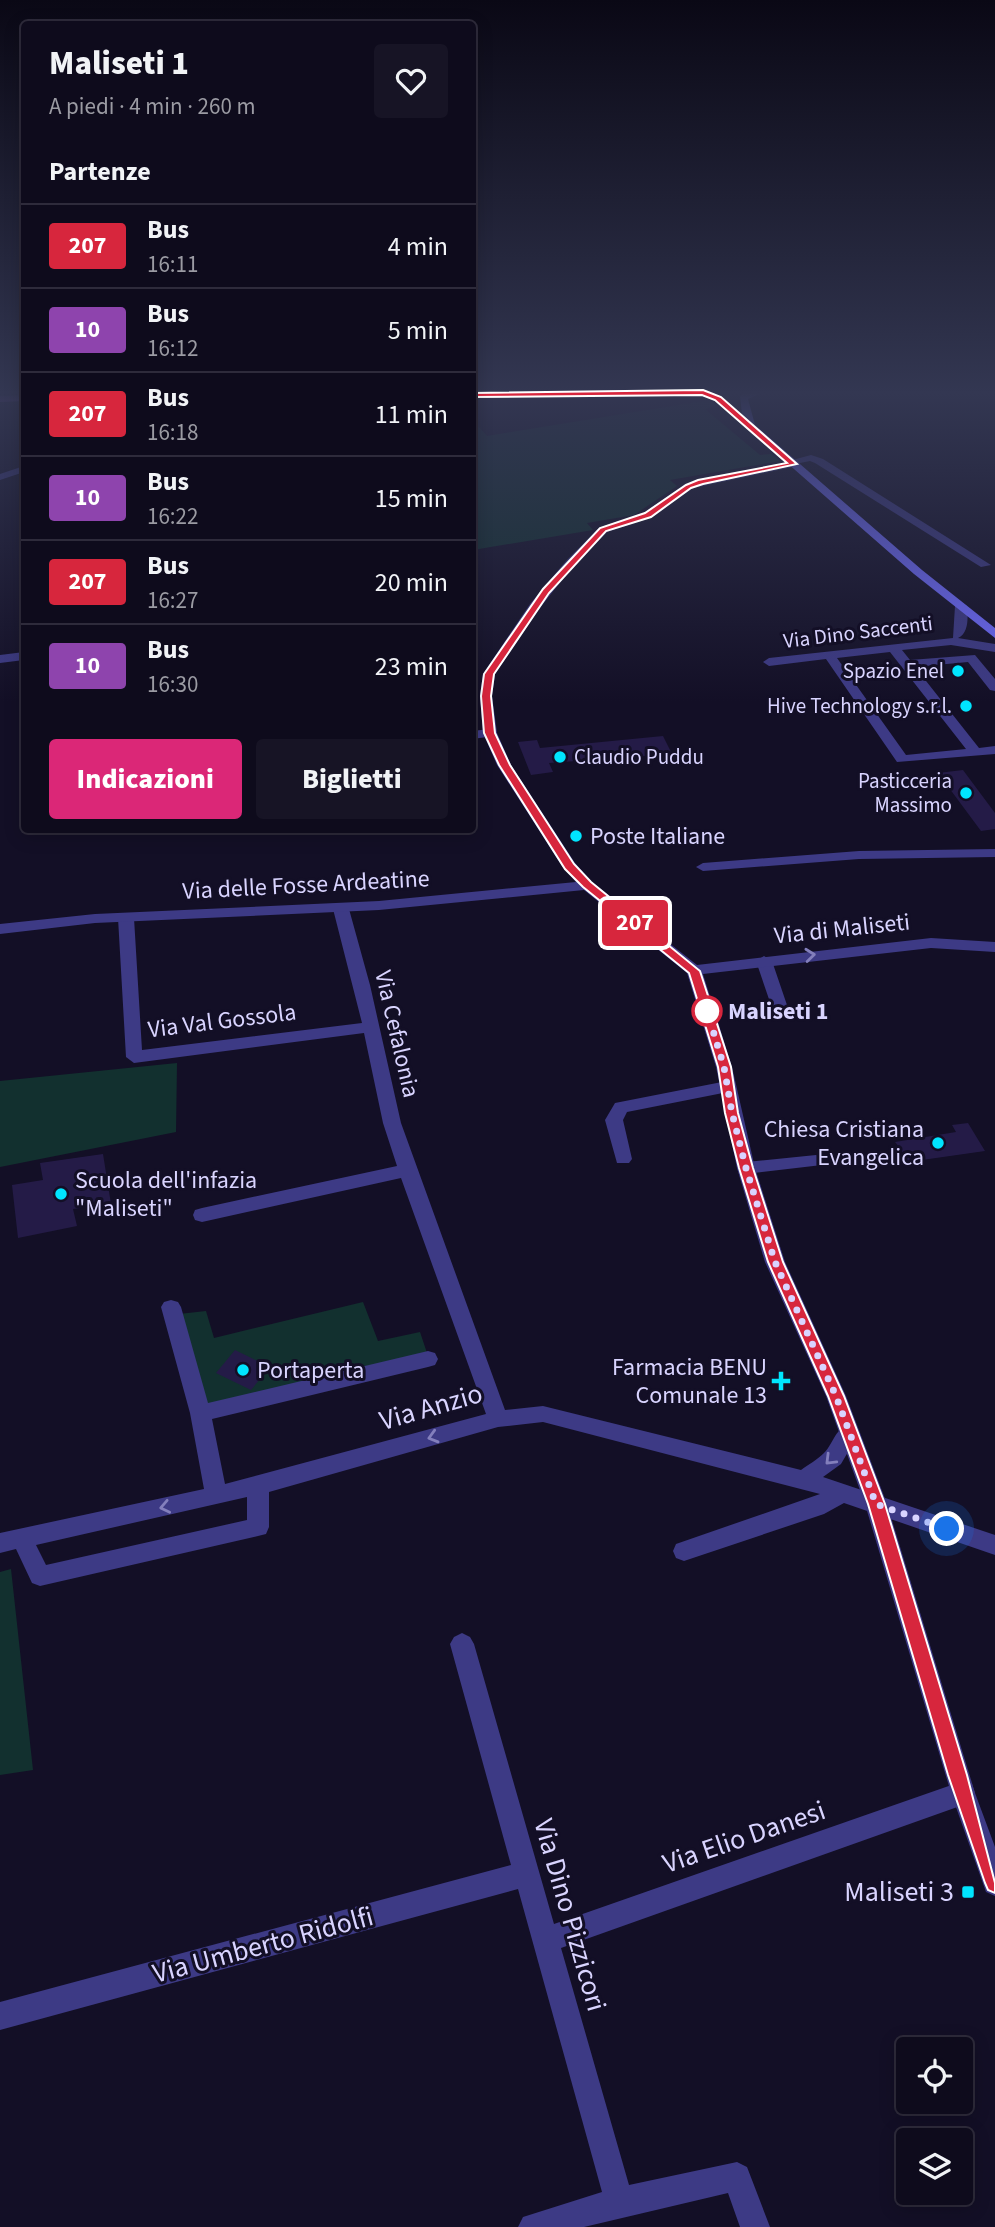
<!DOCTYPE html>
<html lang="it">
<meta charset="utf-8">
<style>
:root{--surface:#0e0b1c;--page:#171425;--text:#f1f3f6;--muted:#9b9ba3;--line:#2e2b3b;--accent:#db2777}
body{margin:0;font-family:"Source Sans 3",sans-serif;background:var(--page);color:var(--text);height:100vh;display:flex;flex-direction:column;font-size:26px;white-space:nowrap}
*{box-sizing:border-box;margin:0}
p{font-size:23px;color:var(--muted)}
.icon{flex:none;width:38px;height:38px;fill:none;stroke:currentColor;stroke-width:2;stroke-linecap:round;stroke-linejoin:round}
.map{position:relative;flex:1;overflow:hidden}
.drawer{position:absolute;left:21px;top:21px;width:455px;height:812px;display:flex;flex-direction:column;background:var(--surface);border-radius:7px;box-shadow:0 4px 18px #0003,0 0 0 2px var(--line)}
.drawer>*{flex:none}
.badge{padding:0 14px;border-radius:5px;font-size:24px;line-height:46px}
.controls{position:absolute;left:896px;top:2037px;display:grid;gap:14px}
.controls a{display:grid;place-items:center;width:77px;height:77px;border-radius:7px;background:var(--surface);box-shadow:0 4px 18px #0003,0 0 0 2px var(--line);font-size:35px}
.you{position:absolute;width:35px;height:35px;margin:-18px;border:5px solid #fff;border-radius:50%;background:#1a73e8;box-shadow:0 0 0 10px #1a73e833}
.map>.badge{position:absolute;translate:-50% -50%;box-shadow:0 0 0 4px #fff}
h2{padding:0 28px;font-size:26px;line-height:63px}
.round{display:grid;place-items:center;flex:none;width:74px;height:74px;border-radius:7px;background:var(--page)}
.headline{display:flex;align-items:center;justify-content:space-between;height:119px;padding:0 28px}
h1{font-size:33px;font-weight:800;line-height:52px}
.cta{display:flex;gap:14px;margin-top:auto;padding:14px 28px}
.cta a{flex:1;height:80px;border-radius:7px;background:var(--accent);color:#fff;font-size:28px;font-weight:800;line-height:80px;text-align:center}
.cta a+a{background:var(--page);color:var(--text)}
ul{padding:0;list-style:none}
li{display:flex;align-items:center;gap:21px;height:84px;padding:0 28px;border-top:2px solid var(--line)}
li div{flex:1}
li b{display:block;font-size:26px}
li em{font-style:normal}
li .badge{min-width:77px;font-weight:700;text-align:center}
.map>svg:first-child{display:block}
.green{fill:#12302f}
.building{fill:#241b47}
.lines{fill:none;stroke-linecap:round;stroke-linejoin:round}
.minor{fill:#3d3a85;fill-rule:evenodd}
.tertiary{fill:#3d3a85;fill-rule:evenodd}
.secondary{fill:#6f6bff;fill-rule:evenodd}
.primary{fill:#c25bff;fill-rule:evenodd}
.oneway{stroke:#837fbc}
.line{fill:#d7263d;stroke:#fff;stroke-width:2}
.walk{stroke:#d9d4ff;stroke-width:7;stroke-dasharray:0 12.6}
.poi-dot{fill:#00e5ff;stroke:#130f26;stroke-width:2.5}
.stop-dot{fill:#fff;stroke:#d7263d;stroke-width:3.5}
.labels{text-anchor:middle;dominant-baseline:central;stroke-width:6;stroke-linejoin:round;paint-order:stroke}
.far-street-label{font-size:21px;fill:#d9d4ff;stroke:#130f26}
.far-poi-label{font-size:21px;fill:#d9d4ff;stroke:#130f26;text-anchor:end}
.poi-label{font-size:24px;fill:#d9d4ff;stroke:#130f26;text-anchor:start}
.street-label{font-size:24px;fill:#d9d4ff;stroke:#130f26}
.stop-label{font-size:24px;font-weight:bold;fill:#d9d4ff;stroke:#130f26;text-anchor:start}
.near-street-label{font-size:28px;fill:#d9d4ff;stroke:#130f26}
.near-poi-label{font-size:28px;fill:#d9d4ff;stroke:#130f26;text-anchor:end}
</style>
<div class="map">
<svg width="995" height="2227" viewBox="0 0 995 2227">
<rect width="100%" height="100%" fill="#130f26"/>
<!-- green -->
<path class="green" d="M709,400L716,406L705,409L760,455L771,454L780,461L670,480L677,486L634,515L587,523L593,530L473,550V420L487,436Z
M177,1063L176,1132L0,1167V1081Z
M363,1302L378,1341L420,1332L427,1353L207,1406L179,1314L206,1311L214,1338Z
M11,1569L33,1770L0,1775V1572Z"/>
<!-- building -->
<path class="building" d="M663,736L672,754L549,763L553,772L531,775L518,742L537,740L540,748Z
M963,770L995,813V829L981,831L938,773Z
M968,1123L985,1151L901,1163L892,1149L900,1148L895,1142L956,1132L952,1125Z
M103,1154L111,1204L73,1209L77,1226L18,1238L12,1185L43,1180L40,1163Z
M235,1350L270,1367L251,1390L216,1373Z"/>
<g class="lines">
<!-- minor -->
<path class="minor" d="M811,455L823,459L991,565L981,567L815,463L810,461L790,465L785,462Z
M24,466V472L0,480V474Z
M961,602L967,606C968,617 969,633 958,638L995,644V652L951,645L902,650L910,660L975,655L995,679V691L990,690L968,662L915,667L979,748L995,746V754L897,762L826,659L769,666L763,662L769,658L953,638L955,606ZM890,652L966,749L906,755L837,658Z
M490,729L495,730V736L472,739V731Z
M159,830H179L172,834L161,833Z
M995,849V857L859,859L703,871L696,867L703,863L859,851Z
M341,904L349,909L370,985L401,1123L505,1410L543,1406L801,1470C808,1465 818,1459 824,1453C835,1442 837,1420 856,1427L859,1433L841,1464L823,1477L995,1535V1555L844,1503L824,1514L684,1561L676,1558L673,1551L676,1544L820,1494L543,1422L498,1427L269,1492V1527L266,1534L258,1536L40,1586L32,1583L16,1549L0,1553V1533L204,1489L190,1413L161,1307L164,1302L171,1300L178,1302L181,1307L208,1403L428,1351L435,1353L438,1359L435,1365L428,1367L212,1419L225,1484L486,1414L401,1178L202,1222L195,1220L193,1215L195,1210L202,1208L397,1166L383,1123L364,1033L134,1063L126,1057L118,918L121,915H131L134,918L142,1050L362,1023L333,909ZM247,1497V1520L46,1565L36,1545Z
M764,956L772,961L788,1008L786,1012L780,1013L772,1008L756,961Z
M727,1081L733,1083L736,1087L733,1091L627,1112L623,1120L632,1159L629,1163H617L605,1120L615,1103Z
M816,1155L822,1157L825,1161L822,1165L746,1174L740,1173L737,1168L740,1163L746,1162Z
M462,1633L470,1637L474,1644L554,1924L963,1781L972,1784L975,1793L972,1802L963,1805L561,1948L629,2185L737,2162L747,2167L770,2227H740L728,2193L584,2227H518L523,2217L602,2192L518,1889L0,2030V2002L511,1865L450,1644L454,1637Z"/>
<!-- tertiary -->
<path class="tertiary" d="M793,461L797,462V466L693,488L652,517L607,532L574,565L539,609L495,674L492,696L497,733L511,765L575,863L592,882L697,965L931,938L995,942V952L931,948L703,974L732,1067L755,1168L785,1262L846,1396L887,1504L975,1793L995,1847V1896L986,1892L951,1793L865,1504L826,1396L765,1262L737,1168L716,1067L687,973L584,890L379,910L95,923L0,934V924L95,914L379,901L576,882L562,866L497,765L483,733L480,696L483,674L530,604L566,561L599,528L644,513L685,484Z
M24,652V660L0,663V655Z"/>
<!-- secondary -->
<path class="secondary" d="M679,390C711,390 719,393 742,414L740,396L749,390H768L748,399L755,425L922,570L995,628V638L914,574L715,400L702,395L680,393Z"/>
<!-- primary -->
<path class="primary" d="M595,390H734L729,393L472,398V392Z
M24,395V401L0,402V396Z"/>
</g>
<!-- one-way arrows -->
<defs><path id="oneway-chevron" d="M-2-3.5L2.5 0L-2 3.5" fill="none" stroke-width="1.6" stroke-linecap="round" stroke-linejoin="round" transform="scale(1.75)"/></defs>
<g class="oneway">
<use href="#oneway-chevron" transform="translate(810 955) rotate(-6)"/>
<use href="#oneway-chevron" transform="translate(433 1437) rotate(164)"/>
<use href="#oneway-chevron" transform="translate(830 1460) rotate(135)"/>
<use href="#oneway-chevron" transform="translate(165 1507) rotate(168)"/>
</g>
<!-- sky -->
<linearGradient id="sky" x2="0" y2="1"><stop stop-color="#0a0815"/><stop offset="0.56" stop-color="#333752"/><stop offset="1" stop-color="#333752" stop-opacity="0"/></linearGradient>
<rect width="995" height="702" fill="url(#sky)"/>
<!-- line -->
<path class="line" d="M703,390L721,397L797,464L703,484L691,488L651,517L606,531L549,593L494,674L491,696L495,733L510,765L574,864L591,882L700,971L731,1067L738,1113L753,1168L783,1262L844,1396L885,1504L967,1775L995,1883V1893L988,1890L985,1883L948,1775L868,1504L828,1396L768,1262L739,1168L725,1113L718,1067L689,973L583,887L565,869L499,765L484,733L481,696L484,674L543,589L600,528L645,513L686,485L698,480L787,463L715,400L702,395L472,397L469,395L472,393Z"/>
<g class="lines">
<!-- walk -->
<path class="walk" d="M707,1011L705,1004L724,1067L732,1113L746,1168L775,1262L836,1396L876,1504L947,1529"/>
</g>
<!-- markers -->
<g class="poi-dot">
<circle cx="958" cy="671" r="7"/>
<circle cx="966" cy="706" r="7"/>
<circle cx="560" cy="757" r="7"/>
<circle cx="966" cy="793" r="7"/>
<circle cx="576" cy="836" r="7"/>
<circle cx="938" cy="1143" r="7"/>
<circle cx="61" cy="1194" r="7"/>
<circle cx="243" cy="1370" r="7"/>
<path d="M777.5 1370.5h7v7h7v7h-7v7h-7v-7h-7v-7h7z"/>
<rect x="961" y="1885" width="14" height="14" rx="3.5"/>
</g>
<circle class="stop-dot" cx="707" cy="1011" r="14"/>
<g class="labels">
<!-- far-street labels -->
<g class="far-street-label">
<text transform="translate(858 632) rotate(-7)">Via Dino Saccenti</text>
</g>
<!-- far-poi labels -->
<g class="far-poi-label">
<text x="944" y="671">Spazio Enel</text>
<text x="952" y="706">Hive Technology s.r.l.</text>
<text x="574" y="757" text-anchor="start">Claudio Puddu</text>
<text x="952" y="781">Pasticceria<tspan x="952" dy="24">Massimo</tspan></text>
</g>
<!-- poi labels -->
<g class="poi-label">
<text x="590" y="836">Poste Italiane</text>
<text x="924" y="1129" text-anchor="end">Chiesa Cristiana<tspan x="924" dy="28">Evangelica</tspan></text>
<text x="75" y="1180">Scuola dell'infazia<tspan x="75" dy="28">"Maliseti"</tspan></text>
<text x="767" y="1367" text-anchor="end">Farmacia BENU<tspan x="767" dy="28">Comunale 13</tspan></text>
<text x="257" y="1370">Portaperta</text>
</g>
<!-- street labels -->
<g class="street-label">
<text transform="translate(306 885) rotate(-3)">Via delle Fosse Ardeatine</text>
<text transform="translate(842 929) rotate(-6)">Via di Maliseti</text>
<text transform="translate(222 1021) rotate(-7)">Via Val Gossola</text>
<text transform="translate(397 1034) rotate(77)">Via Cefalonia</text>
</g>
<!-- stop labels -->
<g class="stop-label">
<text x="728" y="1011">Maliseti 1</text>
</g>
<!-- near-street labels -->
<g class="near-street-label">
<text transform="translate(431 1407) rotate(-16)">Via Anzio</text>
<text transform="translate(744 1837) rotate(-19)">Via Elio Danesi</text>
<text transform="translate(570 1915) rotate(74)">Via Dino Pizzicori</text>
<text transform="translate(263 1945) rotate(-15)">Via Umberto Ridolfi</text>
</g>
<!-- near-poi labels -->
<g class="near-poi-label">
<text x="954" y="1892">Maliseti 3</text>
</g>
</g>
</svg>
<div class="controls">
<a><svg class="icon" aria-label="locate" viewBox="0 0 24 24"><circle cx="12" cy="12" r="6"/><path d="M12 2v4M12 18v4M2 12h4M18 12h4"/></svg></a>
<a><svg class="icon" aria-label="layers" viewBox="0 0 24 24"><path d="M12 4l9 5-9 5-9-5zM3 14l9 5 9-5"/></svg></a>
</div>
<div class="you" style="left:947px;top:1529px"></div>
<b class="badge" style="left:635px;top:923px;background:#d7263d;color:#fff">207</b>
<section class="drawer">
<div class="headline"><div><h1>Maliseti 1</h1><p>A piedi · 4 min · 260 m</p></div><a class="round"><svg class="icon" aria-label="heart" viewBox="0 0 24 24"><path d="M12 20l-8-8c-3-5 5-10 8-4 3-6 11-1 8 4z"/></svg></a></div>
<h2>Partenze</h2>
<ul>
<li><span class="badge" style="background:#d7263d;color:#fff">207</span><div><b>Bus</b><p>16:11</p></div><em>4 min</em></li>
<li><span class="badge" style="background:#8e44ad;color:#fff">10</span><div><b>Bus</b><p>16:12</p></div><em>5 min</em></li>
<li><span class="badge" style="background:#d7263d;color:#fff">207</span><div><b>Bus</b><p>16:18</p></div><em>11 min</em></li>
<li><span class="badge" style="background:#8e44ad;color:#fff">10</span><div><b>Bus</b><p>16:22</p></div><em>15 min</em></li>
<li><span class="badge" style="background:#d7263d;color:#fff">207</span><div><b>Bus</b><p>16:27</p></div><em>20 min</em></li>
<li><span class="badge" style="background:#8e44ad;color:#fff">10</span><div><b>Bus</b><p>16:30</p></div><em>23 min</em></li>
</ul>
<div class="cta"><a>Indicazioni</a><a>Biglietti</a></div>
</section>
</div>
